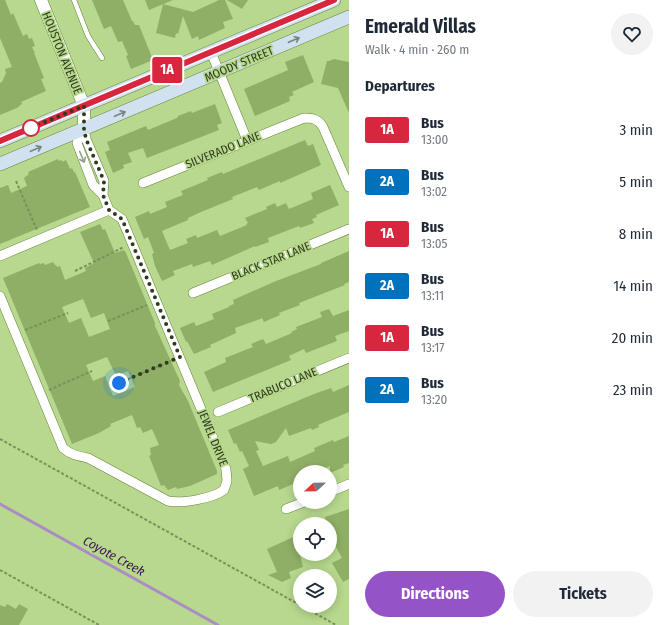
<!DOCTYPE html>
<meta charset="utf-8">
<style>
:root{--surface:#fff;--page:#f2f2f3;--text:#1f2937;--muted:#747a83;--accent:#9553c8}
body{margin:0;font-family:"Fira Sans Condensed",sans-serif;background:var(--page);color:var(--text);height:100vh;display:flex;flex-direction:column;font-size:15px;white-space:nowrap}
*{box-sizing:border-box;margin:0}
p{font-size:13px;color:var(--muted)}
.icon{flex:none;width:22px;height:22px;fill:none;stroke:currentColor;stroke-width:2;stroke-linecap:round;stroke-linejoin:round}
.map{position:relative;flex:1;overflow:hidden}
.panel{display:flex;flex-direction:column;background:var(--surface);width:320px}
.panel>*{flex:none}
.badge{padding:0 8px;border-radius:3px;font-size:14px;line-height:26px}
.needle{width:26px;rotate:248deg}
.buttons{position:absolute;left:293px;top:465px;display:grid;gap:8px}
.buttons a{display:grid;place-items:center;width:44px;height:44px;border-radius:50%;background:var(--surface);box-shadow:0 2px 10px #0003;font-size:20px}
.you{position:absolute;width:20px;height:20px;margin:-10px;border:3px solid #fff;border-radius:50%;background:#1a73e8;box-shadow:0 0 0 6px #1a73e833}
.map>.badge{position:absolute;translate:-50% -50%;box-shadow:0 0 0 2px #fff}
h2{padding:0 16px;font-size:15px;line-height:36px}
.round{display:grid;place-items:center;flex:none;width:42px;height:42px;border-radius:21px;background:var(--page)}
.summary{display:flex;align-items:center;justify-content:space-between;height:68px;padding:0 16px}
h1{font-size:19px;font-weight:700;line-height:30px}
.cta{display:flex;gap:8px;margin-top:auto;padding:8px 16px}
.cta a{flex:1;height:46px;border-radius:24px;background:var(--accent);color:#fff;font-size:16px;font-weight:700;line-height:46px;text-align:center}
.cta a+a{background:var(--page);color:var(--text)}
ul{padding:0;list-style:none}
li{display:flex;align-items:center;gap:12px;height:52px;padding:0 16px}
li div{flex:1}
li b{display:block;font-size:15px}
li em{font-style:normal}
li .badge{min-width:44px;font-weight:700;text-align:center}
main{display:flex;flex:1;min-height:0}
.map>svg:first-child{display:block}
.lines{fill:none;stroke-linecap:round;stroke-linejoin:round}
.stream{stroke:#ab8dc6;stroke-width:3}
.building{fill:#90af66;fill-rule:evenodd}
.service-casing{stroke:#65823a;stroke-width:5.5}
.minor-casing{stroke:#65823a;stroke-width:10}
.tertiary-casing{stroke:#65823a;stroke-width:13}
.secondary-casing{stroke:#65823a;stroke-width:14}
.path{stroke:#79915a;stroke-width:2;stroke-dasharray:3 2;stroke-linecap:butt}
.service{stroke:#fff;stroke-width:4.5}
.minor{stroke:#fff;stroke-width:9}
.tertiary{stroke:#fff;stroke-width:12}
.secondary{stroke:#d1e1ef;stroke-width:13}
.oneway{stroke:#77867b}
.oneway2{stroke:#969d8e}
.line-casing{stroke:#fff;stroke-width:9}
.line{stroke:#d7263d;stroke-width:6}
.walk{stroke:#2e3b1d;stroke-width:4;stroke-dasharray:0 7.2}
.stop-dot{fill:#fff;stroke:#d7263d;stroke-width:2}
.labels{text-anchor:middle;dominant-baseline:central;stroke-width:3.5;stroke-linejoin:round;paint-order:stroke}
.street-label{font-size:12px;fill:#2e3b1d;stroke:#b7d88d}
.water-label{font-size:13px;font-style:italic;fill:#3a1155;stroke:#b7d88d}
</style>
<main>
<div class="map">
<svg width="349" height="625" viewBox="0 0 349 625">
<rect width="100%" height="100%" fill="#b7d88d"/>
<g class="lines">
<!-- stream -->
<path class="stream" d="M0,504L218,625"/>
</g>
<!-- building -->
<path class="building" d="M0,0H5L11,15L13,13L23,36L27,34L29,39L32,38L35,46L32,47L35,53H34L44,78L41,79L46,91L21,102L22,104L19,106V107L0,115V83L2,82L6,73L5,69L12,67L0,38Z
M92,0H123L132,21H133L135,25H139L153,60L131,69L126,56L128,55L122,41L118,42L111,26L104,29Z
M145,0H173L149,10Z
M219,0H225L233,19L223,22L225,28L199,40L198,36L192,39L183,16L178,34L176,33L175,38L156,33L163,4L193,12Z
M227,0H248L242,9Z
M303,55L314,82L292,92L294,95L289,97L290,101L255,116L244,89L288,70L285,62Z
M334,59L349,62V113L338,88L321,84L327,61H329Z
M215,104L222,123L217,125L219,130L147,158L143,148L128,153L132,162L123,165L124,168L113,173L105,152L110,150L107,142L146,126L148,130L177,118L178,116L191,111L192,113Z
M305,140L308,146L313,144L321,165L280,183V181L259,190L257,187L232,197L233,199L201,212L188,218V220L162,231L170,250L188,243L186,239L196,235L197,238L217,230L220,236L247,225L246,224L248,223L245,218L267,209L266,207L275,203L277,207L286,203L289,209L313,199L311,193L330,185L339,205L316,215L317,217L312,219L314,223L300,228L299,226L268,238L269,242L255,247V246L212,265L210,261L193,267L192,264L173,271L175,275L162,281L155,266L152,254L154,253L148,237L144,239L135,217L149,211L150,214L167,207L165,202L183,195L181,191L208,180L207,178L222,172L223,174Z
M58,159L59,161L62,160V162L66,160L70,169L72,168L74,172H75L90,207L0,244V188L8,185L11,193L27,186L24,178L29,174L28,172Z
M100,224L103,230L105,229L115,253L124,250L126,253L155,323V326L180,381L179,385L188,401L217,471V474L190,486L177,489L176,487L168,490L164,485L161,486L149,456L151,455L150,448L159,445L152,429L143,433L140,427L137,428L132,415L110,424L111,426L99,433L72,444L3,278L39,263L40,264L44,263L45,265L53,262L55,265H56L57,267L60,266L65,280L86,271L85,268L94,263L80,232ZM83,299L91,318L104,313L110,329L89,337L81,318L69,323L62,307ZM107,357L116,376L128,371L135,387L113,396L105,376L93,381L86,365Z
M349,251V282L344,284L345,285L299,303L300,305L279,313L280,315L264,322L262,318L260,319L235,328L236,333L210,345L211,347L194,354L187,341L186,342L180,328L194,322L196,326L214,319L212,314L229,307V306L234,304L233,300L276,281L321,264V263Z
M329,309L333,316L349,310V331L335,336L337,341L306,353L304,349L289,356L291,360L213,392L204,372L226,362L225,358L253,347L251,344L263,339L266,344L292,333L291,332L297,329L296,327L322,317L320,312Z
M349,385V412L318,425L319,427L312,430L311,428L289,436L286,428L276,442L271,444L255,441L259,450L256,451L263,466L288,456L290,462L315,451L314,448L333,440L334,442L349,436V463L343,465L344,467L330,473V466L314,472H300V481L279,490L278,486L254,496L243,469L249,466L242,451L240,452L236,443L234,444L228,430L314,394L331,388L333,392Z
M349,509V579L343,582L332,563L342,558L335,545L330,547V524H327L325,517Z
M300,534V554L303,567L289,572L291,578L282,582L268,575L277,572L267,549Z
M7,604L16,609L19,604L28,609L19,625H0V605L5,607Z"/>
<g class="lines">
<defs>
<path id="service" d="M74,0L88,36L102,58"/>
<path id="minor" d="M211,52L247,140
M84,129L86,139L104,181L103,195
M143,183L304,118C313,118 318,119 323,127L349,187
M0,256L109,210
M193,293L349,229
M0,296L63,448C71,455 78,456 88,458L168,501C183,504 213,498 224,490L227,481L226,469L122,219L109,210L103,195L93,185L77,143L84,129
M218,412L349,358
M330,492L349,484
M286,509L304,502"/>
<path id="tertiary" d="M41,0L84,106V129"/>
<path id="secondary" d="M0,141L334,0
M0,164L349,17"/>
</defs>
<!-- service casing -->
<use href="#service" class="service-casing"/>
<!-- minor casing -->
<use href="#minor" class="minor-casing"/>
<!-- tertiary casing -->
<use href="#tertiary" class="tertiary-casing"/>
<!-- secondary casing -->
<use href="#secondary" class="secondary-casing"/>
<!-- path -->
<path class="path" d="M16,181L37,230
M75,271L124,247
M108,321L147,305
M25,330L68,313
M119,383L171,361
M49,390L92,371
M0,439L300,605
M0,570L99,625
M302,606L336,625"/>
<!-- service -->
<use href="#service" class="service"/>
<!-- minor -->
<use href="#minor" class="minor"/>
<!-- tertiary -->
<use href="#tertiary" class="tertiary"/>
<!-- secondary -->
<use href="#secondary" class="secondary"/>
</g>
<!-- one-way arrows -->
<defs><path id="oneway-shaft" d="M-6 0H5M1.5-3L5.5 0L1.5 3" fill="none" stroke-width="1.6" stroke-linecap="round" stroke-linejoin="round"/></defs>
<g class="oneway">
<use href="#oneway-shaft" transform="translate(294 40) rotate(-23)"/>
<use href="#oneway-shaft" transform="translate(120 114) rotate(-23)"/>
<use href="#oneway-shaft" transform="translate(36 149) rotate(-23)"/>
</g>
<use class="oneway2" href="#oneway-shaft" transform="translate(82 157) rotate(68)"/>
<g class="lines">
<defs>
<path id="line" d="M0,141L334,0"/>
</defs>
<!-- line casing -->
<use href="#line" class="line-casing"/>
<!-- line -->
<use href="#line" class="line"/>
<!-- walk -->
<path class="walk" d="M31,128L28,129L84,106V129L86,139L104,181L103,195L109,210L122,219L180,357L119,383"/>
</g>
<!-- markers -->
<circle class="stop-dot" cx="31" cy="128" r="8"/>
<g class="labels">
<!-- street labels -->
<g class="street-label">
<text transform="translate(62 53) rotate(68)">HOUSTON AVENUE</text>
<text transform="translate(239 64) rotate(-23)">MOODY STREET</text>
<text transform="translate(223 150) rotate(-22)">SILVERADO LANE</text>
<text transform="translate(271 261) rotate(-22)">BLACK STAR LANE</text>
<text transform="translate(283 385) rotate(-23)">TRABUCO LANE</text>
<text transform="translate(213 438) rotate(68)">JEWEL DRIVE</text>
</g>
<!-- water labels -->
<g class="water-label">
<text transform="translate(114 556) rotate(29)">Coyote Creek</text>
</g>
</g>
</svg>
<div class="buttons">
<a><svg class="needle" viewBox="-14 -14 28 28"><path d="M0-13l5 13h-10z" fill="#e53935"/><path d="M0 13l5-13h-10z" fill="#747a83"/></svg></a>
<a><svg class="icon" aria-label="locate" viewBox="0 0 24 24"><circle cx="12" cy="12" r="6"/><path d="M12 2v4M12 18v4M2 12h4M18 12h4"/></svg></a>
<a><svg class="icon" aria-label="layers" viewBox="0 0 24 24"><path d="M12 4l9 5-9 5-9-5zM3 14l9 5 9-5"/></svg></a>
</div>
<div class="you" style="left:119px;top:383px"></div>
<b class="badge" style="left:167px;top:70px;background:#d7263d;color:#fff">1A</b>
</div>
<section class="panel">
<div class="summary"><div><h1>Emerald Villas</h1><p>Walk · 4 min · 260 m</p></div><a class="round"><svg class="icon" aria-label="heart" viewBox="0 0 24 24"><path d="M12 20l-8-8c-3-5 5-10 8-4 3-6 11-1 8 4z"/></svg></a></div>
<h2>Departures</h2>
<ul>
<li><span class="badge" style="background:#d7263d;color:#fff">1A</span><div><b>Bus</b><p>13:00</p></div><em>3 min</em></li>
<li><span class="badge" style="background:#0072bc;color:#fff">2A</span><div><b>Bus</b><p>13:02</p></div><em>5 min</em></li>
<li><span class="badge" style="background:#d7263d;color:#fff">1A</span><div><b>Bus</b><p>13:05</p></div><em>8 min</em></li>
<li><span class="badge" style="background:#0072bc;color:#fff">2A</span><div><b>Bus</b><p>13:11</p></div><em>14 min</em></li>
<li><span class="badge" style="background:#d7263d;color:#fff">1A</span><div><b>Bus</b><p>13:17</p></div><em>20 min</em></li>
<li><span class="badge" style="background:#0072bc;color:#fff">2A</span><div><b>Bus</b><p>13:20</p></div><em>23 min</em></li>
</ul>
<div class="cta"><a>Directions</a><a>Tickets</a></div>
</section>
</main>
